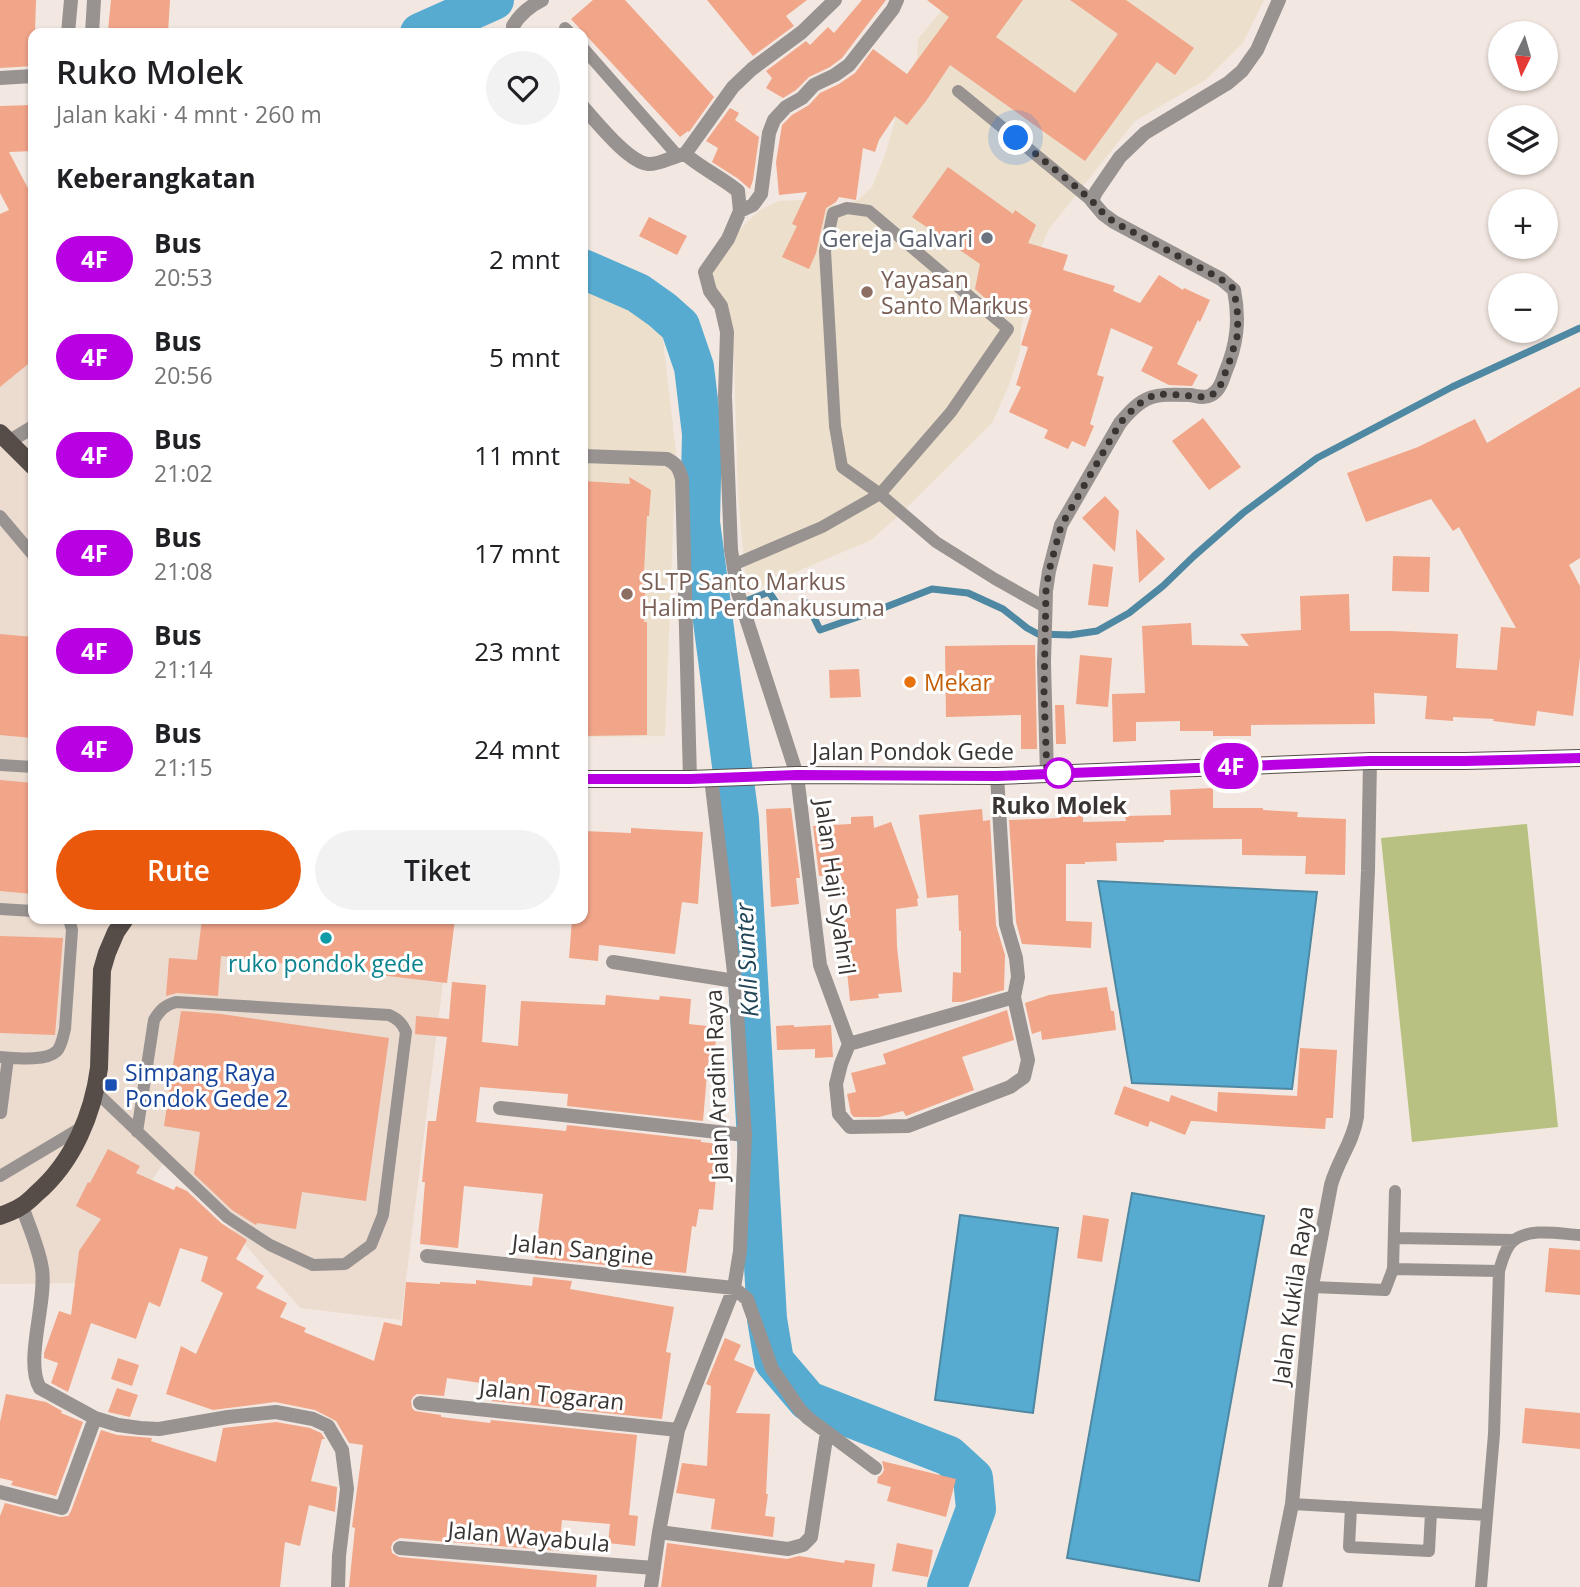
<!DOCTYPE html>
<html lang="id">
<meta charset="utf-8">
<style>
:root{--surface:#fff;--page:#f2f2f2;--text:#202124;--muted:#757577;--accent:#ea580c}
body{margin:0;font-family:"Open Sans",sans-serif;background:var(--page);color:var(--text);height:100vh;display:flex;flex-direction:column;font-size:26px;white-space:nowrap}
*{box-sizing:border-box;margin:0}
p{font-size:23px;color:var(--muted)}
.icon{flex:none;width:38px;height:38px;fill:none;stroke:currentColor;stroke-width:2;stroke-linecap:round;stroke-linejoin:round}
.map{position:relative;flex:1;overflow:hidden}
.panel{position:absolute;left:28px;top:28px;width:560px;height:896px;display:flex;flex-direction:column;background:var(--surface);border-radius:14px;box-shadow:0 2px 5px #0004}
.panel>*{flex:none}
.badge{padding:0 14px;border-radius:23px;font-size:24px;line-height:46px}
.needle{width:46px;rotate:185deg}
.controls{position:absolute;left:1488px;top:21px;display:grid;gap:14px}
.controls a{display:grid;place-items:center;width:70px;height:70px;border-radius:50%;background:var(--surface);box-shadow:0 2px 5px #0004;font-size:35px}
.you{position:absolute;width:35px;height:35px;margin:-18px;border:5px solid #fff;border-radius:50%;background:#1a73e8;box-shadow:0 0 0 10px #1a73e833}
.map>.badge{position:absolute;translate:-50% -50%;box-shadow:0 0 0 4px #fff}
h2{padding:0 28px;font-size:26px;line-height:63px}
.round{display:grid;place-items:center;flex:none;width:74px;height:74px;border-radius:37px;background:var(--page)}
.summary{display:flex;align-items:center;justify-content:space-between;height:119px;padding:0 28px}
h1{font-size:33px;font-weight:600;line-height:52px}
.primary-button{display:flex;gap:14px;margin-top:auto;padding:14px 28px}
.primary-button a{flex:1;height:80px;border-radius:42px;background:var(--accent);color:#fff;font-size:28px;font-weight:600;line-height:80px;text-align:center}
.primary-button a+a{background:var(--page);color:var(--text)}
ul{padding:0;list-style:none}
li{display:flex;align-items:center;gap:21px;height:98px;padding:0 28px}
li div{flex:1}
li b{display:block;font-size:26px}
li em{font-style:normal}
li .badge{min-width:77px;font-weight:700;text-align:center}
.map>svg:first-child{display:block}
.built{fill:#ecdbcf}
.education{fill:#ecdfcb}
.green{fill:#b8c181}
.water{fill:#57abd1;stroke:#4e88a2;stroke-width:2}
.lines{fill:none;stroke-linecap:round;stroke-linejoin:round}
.stream{stroke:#4e88a2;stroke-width:7}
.river{stroke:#57abd1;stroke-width:40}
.building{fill:#f1a589}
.lane{stroke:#989391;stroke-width:12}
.street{stroke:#989391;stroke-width:14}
.primary{stroke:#564d49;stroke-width:18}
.line-casing{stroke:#fff;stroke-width:16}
.line{stroke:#b900e2;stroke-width:10}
.walk{stroke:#3a3533;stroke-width:7;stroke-dasharray:0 12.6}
.worship-dot{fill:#6b7280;stroke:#fff;stroke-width:2.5}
.education-dot{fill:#8d6e63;stroke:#fff;stroke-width:2.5}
.food-dot{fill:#e8710a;stroke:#fff;stroke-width:2.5}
.stop-dot{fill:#fff;stroke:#b900e2;stroke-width:3.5}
.culture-dot{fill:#0f9aa8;stroke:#fff;stroke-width:2.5}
.transit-dot{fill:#1a4fb4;stroke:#fff;stroke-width:2.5}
.labels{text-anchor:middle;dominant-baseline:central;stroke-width:6;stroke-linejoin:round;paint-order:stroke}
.worship-label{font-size:23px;fill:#5b616d;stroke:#fff;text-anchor:end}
.education-label{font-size:23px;fill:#785e54;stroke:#fff;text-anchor:start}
.food-label{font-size:23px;fill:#c56008;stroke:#fff;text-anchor:start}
.street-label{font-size:23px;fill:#3a3533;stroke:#fff}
.stop-label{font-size:23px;font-weight:bold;fill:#3a3533;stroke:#fff}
.culture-label{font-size:23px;fill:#0d838f;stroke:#fff}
.transit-label{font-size:23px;fill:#164399;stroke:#fff;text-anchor:start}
.water-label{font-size:24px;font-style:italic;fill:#204556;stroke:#fff}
</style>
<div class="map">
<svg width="1580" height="1587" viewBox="0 0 1580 1587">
<rect width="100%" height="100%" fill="#f3e8e1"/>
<!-- built -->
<path class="built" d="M0,258L33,297V919H451L401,1320L300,1308L168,1156L85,1283L0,1284Z"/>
<!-- education -->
<path class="education" d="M950,0H1264L1243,43L1207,79L1135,121L1049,229L1031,270L1021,328L1020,351L1009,385L992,423L897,517L871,540L747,593L738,496L734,356L732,342L709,272L743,226L760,210L779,201L801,200L841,206L858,200L872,187L885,155L895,120L885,111L917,59L918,39Z
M583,283L619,299L662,331L676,452L665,736L583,737Z"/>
<!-- green -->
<path class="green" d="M1527,824L1558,1127L1412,1142L1381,838Z"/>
<!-- water -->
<path class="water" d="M1098,881L1317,892L1292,1089L1132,1083Z
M1132,1193L1264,1216L1199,1581L1067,1558Z
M960,1215L1058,1228L1033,1413L935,1400Z"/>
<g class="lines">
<!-- stream -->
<path class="stream" d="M712,614L769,592L781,610L807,603L820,630L878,610L932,589L968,593L1003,609L1027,628L1038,634L1070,635L1097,631L1129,613L1163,586L1194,556L1243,513L1317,458L1452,387L1580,328"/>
<!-- river -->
<path class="river" d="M420,33L494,0
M583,269L638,293L662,310L680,326L694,367L702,434L700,522L739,819L767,1319L774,1361L808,1401L949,1456L973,1478L976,1509L947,1587"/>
</g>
<!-- building -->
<path class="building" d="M0,0H36L35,33H33V66L0,68Z
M111,0H170L168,33L108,30Z
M593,0H625L714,97L689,132L688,131L680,137L571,19Z
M707,0H807L786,16L794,26L753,56Z
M862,0H886L842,58L830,67L809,77L796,90L783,98L766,88L772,78L766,71L806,41L810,45L828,27L834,33Z
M927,0H1023L996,37L1075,93L1118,34L1070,0H1126L1194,48L1175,75L1157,62L1085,161L950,65L926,101L907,125L895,116L879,140L875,152L863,148L856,200L839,197L836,202L826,208L816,253L809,269L782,257L797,226L792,224L807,192L779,195L776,162L782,125L792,115L809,105L820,93L839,84L855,73L873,49L907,74L949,17Z
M33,105V151L9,152L33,198V360L0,387V214L9,210L0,193V106Z
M730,108L739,113L735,120L759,137L753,180L750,189L737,178L712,162L718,148L706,141Z
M948,167L1013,214L1015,210L1036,225L1028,243L1068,255L1063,270L1115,286L1113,291L1140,303L1159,275L1183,290L1184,288L1210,300L1200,322L1198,320L1177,364L1198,375L1192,386L1169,385L1141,371L1153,347L1111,328L1097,375L1104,377L1090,424L1094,426L1085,447L1072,441L1068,449L1044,438L1048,430L1009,412L1021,387L1016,385L1028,347L1021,345L1032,310L985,298L975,289L980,264L912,217Z
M649,217L687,236L677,255L639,236Z
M1580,387V558L1569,565L1580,586V657L1573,716L1537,711L1535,726L1493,721L1494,719L1453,717V721L1425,719L1427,696L1374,693L1375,724L1251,725V736H1213V731H1180V721L1136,722V741L1113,742L1112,694L1145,693L1142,626L1191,623L1192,645L1249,646L1240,634L1301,630L1300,596L1349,594L1350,631H1390L1458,634L1456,668L1497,670L1501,627L1516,628L1459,527L1453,531L1431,499L1366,522L1347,473L1418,447L1475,419L1487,443Z
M1203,418L1241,467L1209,490L1172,441Z
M629,477L651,490L649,516H647L644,571H646L644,622H647V735L583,736V481L630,484Z
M1105,496L1119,511L1115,552L1082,518Z
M1136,529L1165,559L1139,583Z
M1393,556L1430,557L1429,592L1392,591Z
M1093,564L1113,567L1108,607L1088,605Z
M0,634L33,637V738L0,735Z
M1014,645H1035L1037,749H1021V715L946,717L945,646Z
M1080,655L1112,658L1108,707L1076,704Z
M859,669L861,697L830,698L829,670Z
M1055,705H1064L1066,744H1056Z
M0,780L33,783V894L0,891Z
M1213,788V808H1263V810L1298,812L1297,817L1346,819L1345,875L1305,874L1306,856L1242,855V839L1164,840V842L1116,843L1117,861L1085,862V864H1066V921L1092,922L1091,948L1022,944L1016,922L1009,820L1060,818V814H1083V822L1126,821L1125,816L1171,815L1170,790Z
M791,808L800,878H796L799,904L771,907L766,809Z
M982,809L983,821L990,820L996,925L1005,955L1004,990L962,1002H952L953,972L961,973V931H959L958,895L927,898L919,815Z
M873,816L874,828L891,822L919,898L917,899L918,906L896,909L897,947L902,992L878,994L879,998L850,1001L844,941L845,918H851L843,880H832V875L819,876L813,826L851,824V817Z
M631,828L703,832L698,904L682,902L675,954L599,945L598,961L569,958L572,919H583V831L631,833Z
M202,919H341L384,924V919H455L447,983L221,956L218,996L177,993L166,996L169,958L197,960Z
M0,936L63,938L55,1035L0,1033Z
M452,982L486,985L482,1042L518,1046L521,1001L605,1005L606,995L659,1000L660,996L691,999L689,1024L717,1027L714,1062H708L703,1121L567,1106L568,1094L480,1087L476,1122L566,1131L567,1125L701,1140V1142L719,1144L713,1210L699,1209L696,1227L692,1226L686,1273L535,1258L543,1194L464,1186L458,1248L420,1244L425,1182H422L428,1121H436L447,1037L415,1034L416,1016L449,1019Z
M1107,987L1111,1011H1114L1116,1030L1042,1040L1041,1031L1032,1034L1025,1003L1049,995Z
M1007,1010L1014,1040L962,1057L974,1090L906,1116L903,1111L879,1117H854L851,1114L847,1094L856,1092L851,1073L886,1064L883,1054Z
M181,1011L221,1014L389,1038L366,1201L302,1192L296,1229L257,1223L256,1225L232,1210L194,1174L200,1132L164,1126Z
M794,1025V1027L831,1025L833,1057L815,1058V1049L777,1050L776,1026Z
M1300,1048L1337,1050L1333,1118H1326L1325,1129L1191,1121L1185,1135L1150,1121L1148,1127L1114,1114L1124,1086L1169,1102L1171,1095L1217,1112L1218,1092L1297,1096Z
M108,1149L140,1166L136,1173L174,1190L176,1186L187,1191L221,1223L247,1240L236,1259L264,1276L256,1288L287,1303L280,1317L306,1328L304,1332L374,1361L384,1322L402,1326L406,1282L440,1284V1282L476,1284V1280L532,1286L533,1277L572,1281L570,1289L674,1307L666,1352L671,1353L662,1419L492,1401L494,1385L447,1378L444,1396L417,1394L413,1397L411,1401L412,1408L415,1411L441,1415V1417L490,1423L491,1420L637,1435L629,1515L638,1516L635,1546L608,1543L610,1524L562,1520L559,1551L400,1538L393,1542L391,1547L392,1553L399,1557L597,1575L596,1587H349L355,1528L352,1527L363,1445L349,1443L336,1421L315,1410L275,1402L213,1410L166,1394L181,1346L196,1354L223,1293L201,1281L208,1257L180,1248L160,1307L149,1302L136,1339L91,1323L68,1392L51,1383L58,1363L44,1358V1353L59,1311L71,1315L79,1251L101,1219L76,1206L88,1182L90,1183Z
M1083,1215L1109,1219L1102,1262L1077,1258Z
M1549,1248L1580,1250V1295L1545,1292Z
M725,1338L741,1345L734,1360L755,1369L736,1413L770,1414L766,1494H768L765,1516L775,1517L773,1537L711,1529L715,1499L676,1493L682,1463L707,1466L711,1386L706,1384Z
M118,1358L139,1365L132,1386L111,1379Z
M117,1388L138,1395L130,1417L108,1412Z
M6,1394L46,1402L62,1411L61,1413L83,1422L56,1496L11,1485L13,1481L0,1478V1422Z
M1525,1408L1580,1413V1449L1522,1443Z
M276,1422L310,1428L321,1433L325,1439H322L311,1481L337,1487V1489L335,1512L309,1505L300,1546L285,1542L280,1587H0V1516L5,1503L60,1517L68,1516L71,1511L101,1430L117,1435L152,1438L151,1441L216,1462L223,1428Z
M882,1461L956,1479L946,1517L887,1501L891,1487L877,1483L878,1477L882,1474L884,1470Z
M667,1543L787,1559L799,1556L844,1563L845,1560L875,1564L872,1587H661Z
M897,1543L933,1550L928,1577L892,1571Z"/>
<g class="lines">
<!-- lane -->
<path class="lane" d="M565,28L570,33
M583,48L677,155
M958,91L1092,201
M0,516L33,555
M733,565L822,527L880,494L951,412L1008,329L869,211L847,208L833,213L825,251L835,426L842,467L880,494L936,542L995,579L1045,607
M0,765L33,767
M0,909L33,911
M0,1057C15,1058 45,1062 57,1051C62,1045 63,1036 65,1029L72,930L69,919
M95,1091L227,1217L270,1245L313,1265L345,1264L371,1245L383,1215L406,1032C402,1023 398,1019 389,1015L176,1002C165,1005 160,1010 154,1020L137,1132
M1,1113L8,1058
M0,1176L84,1126
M1394,1238L1514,1240
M1393,1269L1499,1271
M1312,1287L1385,1290L1393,1269L1395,1191
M1292,1504L1487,1515
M1351,1507L1349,1547L1429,1551L1431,1512
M1481,1587L1494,1434L1499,1271C1502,1261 1505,1248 1513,1241C1530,1227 1560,1234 1580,1235"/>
<!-- street -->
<path class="street" d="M68,33L71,0
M92,33L94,0
M514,33L513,26C520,14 530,6 542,0
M0,78L33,76
M583,107C596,121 628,162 648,164C660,165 672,156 685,154C701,168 721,177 738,191L740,211L728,239L705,272L710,291L721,306L727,332L725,396L731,550L738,593L797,775L820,965L849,1044
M685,154L733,87L752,69L802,32L835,0
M740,211L753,205L761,194L769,133L774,120L786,107L802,98L814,85L835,75L849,65L893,9L897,0
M8,442L33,427
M583,456L667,459C677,464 679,468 682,479L690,779
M1047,774L1044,663L1046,591L1049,571L1061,525L1120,423C1144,394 1153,394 1190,395C1197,396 1204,399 1211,395C1219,391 1222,382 1225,373C1237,345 1240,320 1234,290L1221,279L1114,222L1103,214L1092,201L1096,192L1120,157L1145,133L1228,83L1242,71L1257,50L1279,0
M613,962L735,981
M849,1044L841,1064L836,1084L839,1114L850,1127L908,1126L1010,1087L1024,1077L1028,1060L1014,997L1018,977L1016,958L1006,924L997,776
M849,1044L1014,997
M500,1108L745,1135
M22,1206C29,1227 39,1248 42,1269C47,1302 24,1362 40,1388L95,1418L118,1425L140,1428L159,1429L228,1417L276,1412L313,1419L328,1426L342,1450L347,1489L339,1556L338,1587
M427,1256L734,1288L747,1299L772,1369L800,1410L808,1418L875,1468
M420,1403L678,1430
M0,1492L62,1508L95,1418
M659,1532L788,1549L803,1545L811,1537L827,1432
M400,1548L654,1568
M651,1587L659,1532L678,1430L734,1288L740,1251L745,1135L735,981L711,778
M1275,1587L1292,1504L1312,1286L1331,1185C1338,1160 1353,1142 1357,1117L1368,871L1370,761"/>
<!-- primary -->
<path class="primary" d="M0,433L33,466
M583,779H690L797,775L997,776L1370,761H1465L1580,758
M0,1216C7,1213 14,1211 20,1207C26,1204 32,1198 37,1193C73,1162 93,1114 99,1068L102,970L107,953L116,932L125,919"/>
</g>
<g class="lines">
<defs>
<path id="line" d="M583,779H690L797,775L997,776L1370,761H1465L1580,758"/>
</defs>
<!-- line casing -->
<use href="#line" class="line-casing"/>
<!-- line -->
<use href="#line" class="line"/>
<!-- walk -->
<path class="walk" d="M1016,138L1074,185L1092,201L1104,214L1114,222L1221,279L1234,289L1238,317L1237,337L1229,363L1219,389L1212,395L1203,397L1166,394L1154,395L1137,405L1120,423L1061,526L1049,571L1046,591L1044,693L1047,774L1059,773"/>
</g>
<!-- markers -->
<circle class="worship-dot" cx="987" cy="238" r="7"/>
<g class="education-dot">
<circle cx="867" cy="292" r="7"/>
<circle cx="627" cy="594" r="7"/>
</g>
<circle class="food-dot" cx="910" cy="682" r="7"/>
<circle class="stop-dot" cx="1059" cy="773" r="14"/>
<circle class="culture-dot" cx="326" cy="938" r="7"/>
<rect class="transit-dot" x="104" y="1078" width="14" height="14" rx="3.5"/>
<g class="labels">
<!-- worship labels -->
<g class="worship-label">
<text x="973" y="238">Gereja Galvari</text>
</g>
<!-- education labels -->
<g class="education-label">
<text x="881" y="279">Yayasan<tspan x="881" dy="26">Santo Markus</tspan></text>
<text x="641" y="581">SLTP Santo Markus<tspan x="641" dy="26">Halim Perdanakusuma</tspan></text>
</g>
<!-- food labels -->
<g class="food-label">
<text x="924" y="682">Mekar</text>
</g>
<!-- street labels -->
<g class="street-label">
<text x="913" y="751">Jalan Pondok Gede</text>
<text transform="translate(836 887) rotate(82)">Jalan Haji Syahril</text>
<text transform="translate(716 1085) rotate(-92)">Jalan Aradini Raya</text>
<text transform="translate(583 1249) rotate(6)">Jalan Sangine</text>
<text transform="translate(1292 1295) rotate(-82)">Jalan Kukila Raya</text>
<text transform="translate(552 1394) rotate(6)">Jalan Togaran</text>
<text transform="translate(529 1536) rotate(5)">Jalan Wayabula</text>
</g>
<!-- stop labels -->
<g class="stop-label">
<text x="1059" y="805">Ruko Molek</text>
</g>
<!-- culture labels -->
<g class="culture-label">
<text x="326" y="963">ruko pondok gede</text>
</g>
<!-- transit labels -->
<g class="transit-label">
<text x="125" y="1072">Simpang Raya<tspan x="125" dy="26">Pondok Gede 2</tspan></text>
</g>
<!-- water labels -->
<g class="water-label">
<text transform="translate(746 960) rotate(-93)">Kali Sunter</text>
</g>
</g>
</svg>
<div class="controls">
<a><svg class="needle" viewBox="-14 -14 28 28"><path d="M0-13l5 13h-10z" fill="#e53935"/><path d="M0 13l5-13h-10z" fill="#757577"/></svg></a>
<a><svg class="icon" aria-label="layers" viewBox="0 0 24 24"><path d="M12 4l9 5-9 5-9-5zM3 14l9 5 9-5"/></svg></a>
<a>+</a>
<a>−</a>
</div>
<div class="you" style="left:1016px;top:138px"></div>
<b class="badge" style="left:1231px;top:766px;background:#b900e2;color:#fff">4F</b>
<section class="panel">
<div class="summary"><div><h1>Ruko Molek</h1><p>Jalan kaki · 4 mnt · 260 m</p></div><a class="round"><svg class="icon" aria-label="heart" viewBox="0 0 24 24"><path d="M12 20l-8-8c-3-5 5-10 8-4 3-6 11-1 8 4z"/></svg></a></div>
<h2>Keberangkatan</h2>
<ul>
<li><span class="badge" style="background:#b900e2;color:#fff">4F</span><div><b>Bus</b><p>20:53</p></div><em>2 mnt</em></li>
<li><span class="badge" style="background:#b900e2;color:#fff">4F</span><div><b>Bus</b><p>20:56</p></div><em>5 mnt</em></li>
<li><span class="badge" style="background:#b900e2;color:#fff">4F</span><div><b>Bus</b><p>21:02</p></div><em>11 mnt</em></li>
<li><span class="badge" style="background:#b900e2;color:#fff">4F</span><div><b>Bus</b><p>21:08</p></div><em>17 mnt</em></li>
<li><span class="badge" style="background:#b900e2;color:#fff">4F</span><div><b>Bus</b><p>21:14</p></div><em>23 mnt</em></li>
<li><span class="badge" style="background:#b900e2;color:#fff">4F</span><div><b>Bus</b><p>21:15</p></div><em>24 mnt</em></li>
</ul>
<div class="primary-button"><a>Rute</a><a>Tiket</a></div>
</section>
</div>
